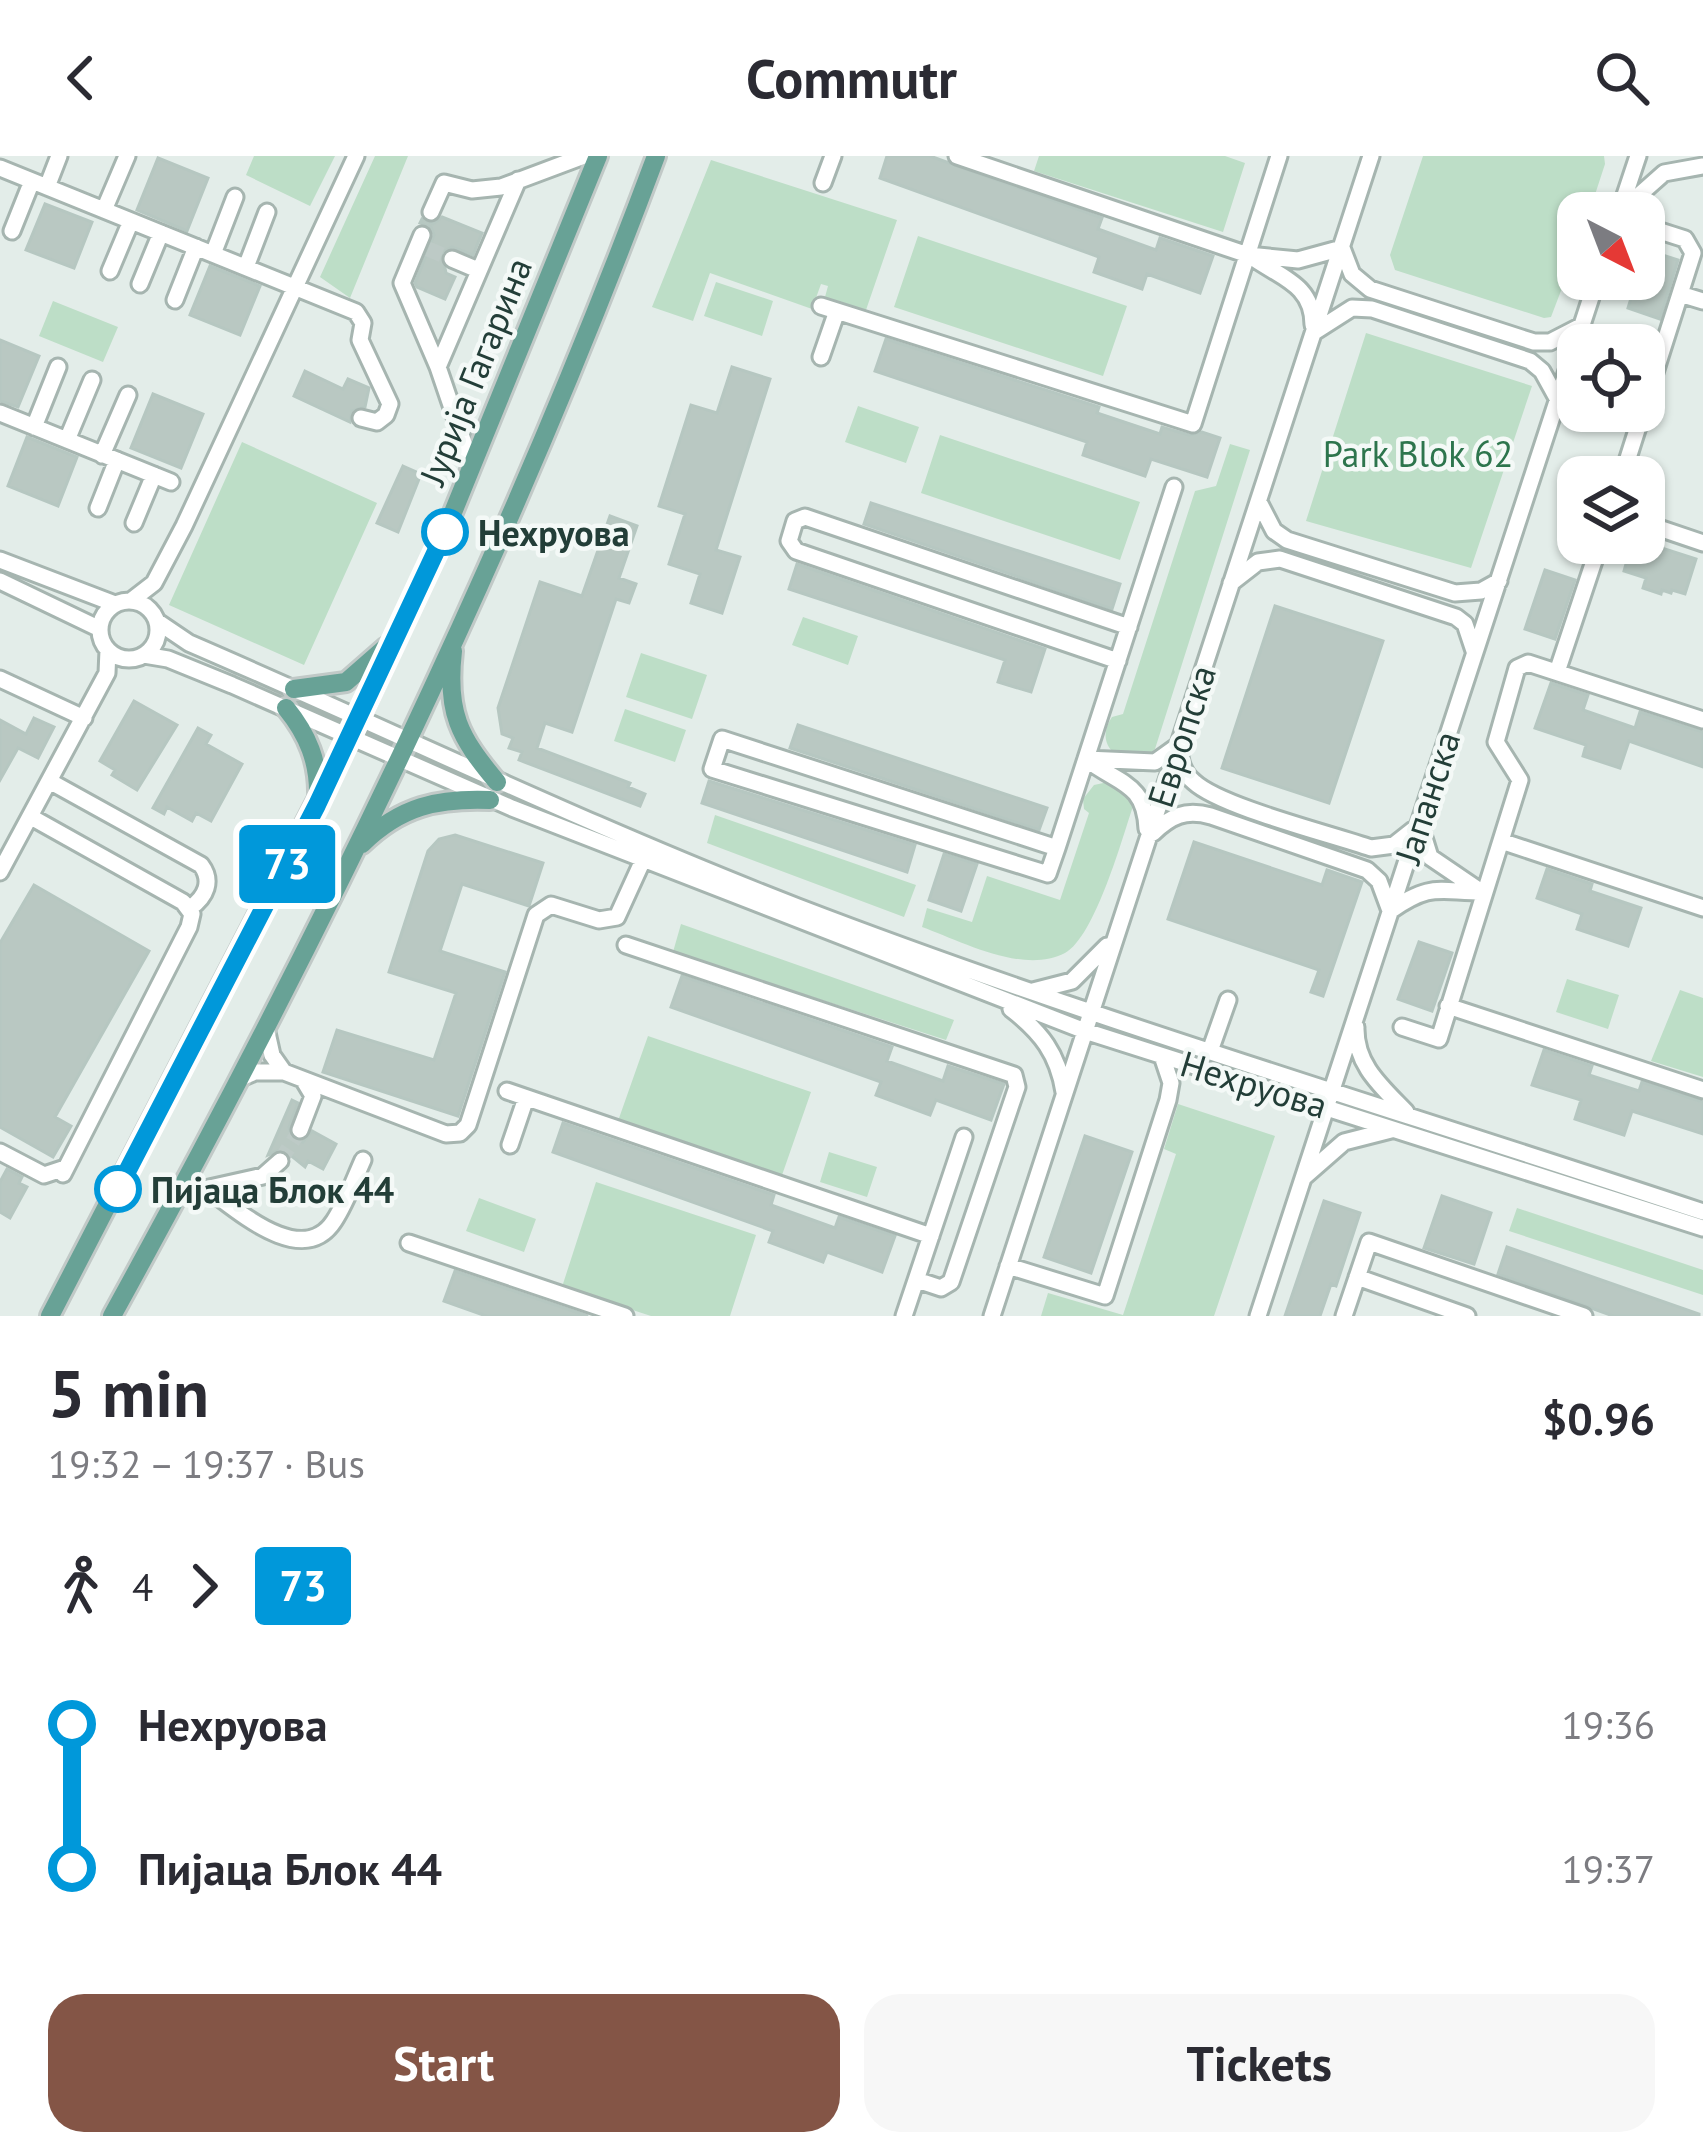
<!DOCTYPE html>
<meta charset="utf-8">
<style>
:root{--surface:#fff;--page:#f7f7f7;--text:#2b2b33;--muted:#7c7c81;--accent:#845546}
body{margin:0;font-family:"PT Sans",sans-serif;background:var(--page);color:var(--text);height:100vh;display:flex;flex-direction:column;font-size:45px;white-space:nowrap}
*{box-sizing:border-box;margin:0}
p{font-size:39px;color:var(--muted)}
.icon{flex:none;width:66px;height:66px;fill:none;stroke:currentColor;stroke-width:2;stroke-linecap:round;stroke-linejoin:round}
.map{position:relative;height:1160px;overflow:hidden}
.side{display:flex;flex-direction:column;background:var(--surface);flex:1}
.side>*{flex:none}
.badge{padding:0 24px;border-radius:9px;font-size:42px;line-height:78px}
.needle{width:78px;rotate:138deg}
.tools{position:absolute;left:1557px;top:36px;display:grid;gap:24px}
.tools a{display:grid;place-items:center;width:108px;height:108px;border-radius:24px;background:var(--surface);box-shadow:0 3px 9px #0004;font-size:60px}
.map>.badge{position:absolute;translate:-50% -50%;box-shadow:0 0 0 6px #fff}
.legs{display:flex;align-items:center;gap:18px;height:132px;padding:0 48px;font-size:39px}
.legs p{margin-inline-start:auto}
.headline{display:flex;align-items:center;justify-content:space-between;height:204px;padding:0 48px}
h1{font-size:66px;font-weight:700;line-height:90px}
.button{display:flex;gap:24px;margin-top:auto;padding:24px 48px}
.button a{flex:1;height:138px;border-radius:36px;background:var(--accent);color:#fff;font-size:48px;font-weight:700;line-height:138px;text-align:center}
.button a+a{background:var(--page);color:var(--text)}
ul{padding:0 48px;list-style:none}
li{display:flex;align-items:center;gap:42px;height:144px;font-size:45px}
li i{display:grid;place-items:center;width:18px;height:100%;margin:0 15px;background:currentColor}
li i::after{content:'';width:30px;height:30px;margin:-15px;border:9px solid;border-radius:50%;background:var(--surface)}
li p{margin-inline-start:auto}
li:first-child i{background:linear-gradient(#0000 50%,currentColor 0)}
li:last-child i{background:linear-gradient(currentColor 50%,#0000 0)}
header{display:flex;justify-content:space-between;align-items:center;height:156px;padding:0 48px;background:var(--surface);font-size:54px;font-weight:700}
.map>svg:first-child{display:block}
.green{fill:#bddec7}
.building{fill:#b9c8c2;stroke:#b6c7c1;stroke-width:3}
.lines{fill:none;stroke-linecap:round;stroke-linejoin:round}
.minor-tunnel{stroke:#bdcac6;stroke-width:15;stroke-dasharray:15 8;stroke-linecap:butt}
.minor-casing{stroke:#a6b5b0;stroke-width:21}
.major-casing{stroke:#c1c9c7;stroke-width:24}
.minor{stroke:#fff;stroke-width:15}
.major{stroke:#68a296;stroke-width:18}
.line-1-casing{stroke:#fff;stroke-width:27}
.line-1{stroke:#0098da;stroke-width:18}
.stop-1-dot{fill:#fff;stroke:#0098da;stroke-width:6}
.labels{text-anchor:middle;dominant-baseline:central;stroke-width:9;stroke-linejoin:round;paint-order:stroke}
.street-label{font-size:36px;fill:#233e38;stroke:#f4f9f7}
.park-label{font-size:36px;fill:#2d754d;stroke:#f4f9f7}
.stop-label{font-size:36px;font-weight:bold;fill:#233e38;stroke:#f4f9f7;text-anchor:start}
</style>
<header><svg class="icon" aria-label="back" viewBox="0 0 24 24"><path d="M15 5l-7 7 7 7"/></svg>Commutr<svg class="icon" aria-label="search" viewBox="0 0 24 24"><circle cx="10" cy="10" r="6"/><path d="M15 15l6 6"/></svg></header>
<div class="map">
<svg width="1703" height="1160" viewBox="0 0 1703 1160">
<rect width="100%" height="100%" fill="#e3ede9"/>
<!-- green -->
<path class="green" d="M254,0H335L310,50L246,19Z
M375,0H408L350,142L320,121Z
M1039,0H1225L1245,7L1223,76L1034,15Z
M1423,0H1604L1605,8L1589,57H1578V90L1551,161L1544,162L1395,114L1390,99Z
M711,4L897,64L866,154L825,141L828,130L821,128L812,153L710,117L693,165L652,151Z
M918,80L1127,150L1103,220L894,151Z
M716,126L773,145L762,180L704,160Z
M53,145L118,171L103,206L39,180Z
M1366,177L1532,230L1471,412L1306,365Z
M858,250L919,271L906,307L845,286Z
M940,279L1140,346L1120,404L921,337Z
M242,286L377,347L304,509L169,449Z
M1230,288L1250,294L1155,593L1149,598H1115C1103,588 1103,574 1112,561L1123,558L1195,335L1216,330Z
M803,461L858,480L848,509L792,489Z
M641,497L707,519L692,563L626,541Z
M625,553L686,574L675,606L614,585Z
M1108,626L1123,632L1134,647C1123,680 1095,781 1065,797C1023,819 961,785 922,771L927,752L972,766L987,720L1060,744L1089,657L1084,653L1083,643L1094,629Z
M715,659L916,729L904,761L707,687Z
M681,768L954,864L946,884L673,796Z
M1567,823L1619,839L1608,873L1556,856Z
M1680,834L1703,842V921L1651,905Z
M648,880L811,936L781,1022L618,965Z
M1178,948L1275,980L1214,1160H1041L1048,1137L1123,1159L1176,998L1164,993Z
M829,996L877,1011L867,1041L820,1026Z
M596,1026L756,1079L730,1160H651L562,1131Z
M479,1042L536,1063L524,1096L466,1075Z
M1517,1052L1703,1114V1139L1509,1075Z"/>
<!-- building -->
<path class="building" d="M887,0H930L1102,62L1098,73L1156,94L1160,82L1213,100L1200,137L1147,118L1142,133L1094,116L1099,101L880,22Z
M158,2L208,22L187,75L137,54Z
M45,48L92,66L74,112L26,94Z
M442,61L482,77L473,99L452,91L442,97L446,117L455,121L445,143L417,131L415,127L434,79L431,71L420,67L422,63L433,68Z
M1647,94L1678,104L1660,163L1628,152L1637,123H1644Z
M210,110L260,130L240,179L190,159Z
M886,183L1099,251L1097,257L1160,278L1162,271L1189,279L1202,276L1220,282L1207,321L1151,303L1145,320L1083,299L1087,286L875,215Z
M0,184L39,200L18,251L0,245Z
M732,211L770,223L716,394L740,401L722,457L691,447L700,418L669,408L685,358L659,350L691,249L717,257Z
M305,215L343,233L348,223L369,232L365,251L352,255L350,266L294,240Z
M153,238L203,258L181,312L131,292Z
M27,281L77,301L58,350L8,330Z
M403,310L421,318L398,376L377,367Z
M871,347L1120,428L1112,453L864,368Z
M610,360L637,370L619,422L636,428L629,447L616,443L572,576L545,567L537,592L630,627L628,631L645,638L640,650L519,604L522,596L509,592L513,582L502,578L498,552L540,426L582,440Z
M1646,387L1696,403L1685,438L1672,434L1671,437L1662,434L1661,438L1643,432L1646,422L1624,415L1628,401L1640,405Z
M797,408L1045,493L1031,536L998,526L1005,504L789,433Z
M1545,414L1575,424L1555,483L1525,473Z
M1275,450L1383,485L1329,647L1222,612Z
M1551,527L1588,539L1583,554L1635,572L1640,556L1703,576V611L1629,585L1620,612L1583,600L1586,589L1535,572Z
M134,545L177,569L137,634L112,619L115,614L100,605Z
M34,562L54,571L38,602L18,592L0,624V564L26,578Z
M798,569L1047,652L1039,674L790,592Z
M198,572L211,579L206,588L242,608L211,665L196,657L192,665L167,651L164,658L153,652Z
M709,625L915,689L907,716L702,647Z
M455,679L543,707L529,750L462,728L440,795L505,816L458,960L323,916L337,874L434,904L456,837L389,816L428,695L439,683Z
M1194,686L1322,729L1327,714L1362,726L1323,840L1311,836L1319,814L1168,763Z
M944,698L977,708L961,755L929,744Z
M1547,713L1592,728L1590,735L1641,752L1628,790L1577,773L1582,758L1537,742Z
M34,729L149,795L55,961L71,970L53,1001L0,971V787Z
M1419,786L1452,797L1432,855L1398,843Z
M682,820L892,891L887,905L943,925L948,910L1004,928L991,964L936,944L930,959L876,939L881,926L671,851Z
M1544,894L1592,910L1589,919L1639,935L1642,926L1703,946V978L1632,955L1624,979L1575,963L1581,944L1532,929Z
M292,944L298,947L289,971L292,982L303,986L312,975L336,988L323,1013L308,1005L305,1011L283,993L268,999Z
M563,967L774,1039L771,1049L835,1072L839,1061L895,1080L882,1116L827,1096L823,1106L769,1086L773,1075L553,996Z
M1085,980L1132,996L1091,1117L1044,1101Z
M7,1013L22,1021L19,1027L27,1031L10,1062L0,1056V1026Z
M1442,1040L1491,1057L1474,1108L1424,1092Z
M1324,1045L1360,1057L1336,1130L1331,1128L1320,1160H1285Z
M1507,1091L1699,1158V1160H1613L1594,1153L1498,1118Z
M455,1115L588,1160H486L444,1145Z"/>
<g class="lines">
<!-- minor-tunnel -->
<path class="minor-tunnel" d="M428,93L452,103
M280,1005L300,974"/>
<defs>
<path id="minor" d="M957,0L1248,99L1298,104L1342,92
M0,12L356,156L363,167L360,184L390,248L386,259L377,266L361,262
M823,27L833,0
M47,31L59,0
M1622,48L1638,0
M104,54L127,0
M431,56L444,27L472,34L501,31L584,0
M1620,56L1664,17L1703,10
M12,75L32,25
M422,79L402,127L438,211L467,296L475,302
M1342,92L1352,118L1370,133L1534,186H1550L1583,169
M213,98L235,41
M1249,99C1278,121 1313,127 1313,169
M452,103L478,114
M246,111L267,56
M110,115L131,65
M140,128L161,77
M1680,138L1703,145
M175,144L196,91
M821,150L1193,268L1279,0
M1316,175L1352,152L1372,153L1530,205L1542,215L1558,244
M821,201L837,155
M438,211L518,24
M1644,251L1693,97L1685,83L1660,75
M0,257L171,326
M34,271L58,211
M67,284L92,224
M102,299L128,239
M1622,321L1643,255
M1259,346L1274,375L1287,384L1455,437L1481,435L1499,425
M98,352L117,304
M134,367L154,319
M1644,367L1703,387
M0,404L115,448
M0,425L100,473
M1231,427L1258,406L1280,403L1456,461L1465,468L1474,495
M132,444L154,427L184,370L356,0
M100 474a29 29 0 1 1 58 0a29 29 0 1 1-58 0Z
M158,466L189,487C393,575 591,671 798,751C1095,865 1401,955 1703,1056
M144,499L168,503L232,529L512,652L1085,875L1703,1072
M1118,505L796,395L789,385L795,365L805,361L1129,471
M1557,516L1600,387
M0,523L84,562
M1179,592C1180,606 1183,617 1194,626C1221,651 1331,678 1371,692L1394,689L1413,674
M1086,603C1118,628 1145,626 1147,673
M1086,603L1155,606L1176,591
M51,626L201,709C213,725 206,741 190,752
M1420,669L1430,701L1480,735
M1153,677C1171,660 1185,653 1211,660L1367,714L1379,725L1389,752
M1501,685L1703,752
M1057,692L722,583L712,613L1048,718L1057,692L1174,331
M0,716L107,517L108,494
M1390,755C1432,726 1438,736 1484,736
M626,789L1014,919L1017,931L951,1126L941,1132L917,1124
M1033,835L1072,825L1107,790
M1448,850L1703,934
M1011,853C1041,876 1058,898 1064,936
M1356,871C1355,909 1382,931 1406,956
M1402,871L1439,883L1520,624L1496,586L1517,512L1528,507L1703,564
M266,872L272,899L284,916
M1210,895L1228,844
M239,923L255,916H284L446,978L460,977L468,969L536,759L551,749L599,764L617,761L643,704
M507,935L931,1080
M300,974L313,940L304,925
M510,989L526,942
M0,996L44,1019L62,1013L63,1018L189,771L192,758L183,746L31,661
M1304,1021L1344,986L1391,974
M209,1034C238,1055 303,1113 334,1065C346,1047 354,1024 363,1004
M178,1039L263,1020L280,1005
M409,1087L625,1160
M1008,1110L1105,1140L1168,944L1171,927L1162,900
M1357,1121L1467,1160
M904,1160L964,981
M992,1160L1371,0
M1258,1160L1597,123
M1344,1160L1369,1086L1584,1160"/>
<path id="major" d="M453,495C446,556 459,581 497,626
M294,533L346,526L386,491
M286,552C308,579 319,606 318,641
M362,688C401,650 438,642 490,644
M50,1160L359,563L445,376L598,0
M112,1160C318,786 507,400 656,0"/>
</defs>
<!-- minor casing -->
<use href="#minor" class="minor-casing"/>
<!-- major casing -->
<use href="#major" class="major-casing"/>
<!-- minor -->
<use href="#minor" class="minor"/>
<!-- major -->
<use href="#major" class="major"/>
</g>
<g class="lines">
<defs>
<path id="line-1" d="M118,1033L317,649L445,376"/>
</defs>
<!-- line-1 casing -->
<use href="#line-1" class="line-1-casing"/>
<!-- line-1 -->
<use href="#line-1" class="line-1"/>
</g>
<!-- markers -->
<g class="stop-1-dot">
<circle cx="445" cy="376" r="21"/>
<circle cx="118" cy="1033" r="21"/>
</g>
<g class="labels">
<!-- street labels -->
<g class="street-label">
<text transform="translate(475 215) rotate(-68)">Јурија Гагарина</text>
<text transform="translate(1181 580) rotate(-72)">Европска</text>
<text transform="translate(1427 641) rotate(-72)">Јапанска</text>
<text transform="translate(1254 928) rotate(17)">Нехруова</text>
</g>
<!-- park labels -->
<g class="park-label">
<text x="1418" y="297">Park Blok 62</text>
</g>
<!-- stop labels -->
<g class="stop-label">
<text x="478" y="376">Нехруова</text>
<text x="151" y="1033">Пијаца Блок 44</text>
</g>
</g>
</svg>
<div class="tools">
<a><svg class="needle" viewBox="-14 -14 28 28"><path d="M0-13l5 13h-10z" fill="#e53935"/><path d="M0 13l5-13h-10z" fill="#7c7c81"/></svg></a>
<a><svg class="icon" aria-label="locate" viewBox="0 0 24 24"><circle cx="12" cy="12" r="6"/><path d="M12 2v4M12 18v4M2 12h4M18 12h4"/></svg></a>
<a><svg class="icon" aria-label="layers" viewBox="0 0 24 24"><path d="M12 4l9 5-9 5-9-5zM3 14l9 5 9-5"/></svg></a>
</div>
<b class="badge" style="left:287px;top:708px;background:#0098da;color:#fff">73</b>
</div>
<section class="side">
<div class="headline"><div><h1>5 min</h1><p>19:32 – 19:37 · Bus</p></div><b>$0.96</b></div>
<div class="legs"><svg class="icon" aria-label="walk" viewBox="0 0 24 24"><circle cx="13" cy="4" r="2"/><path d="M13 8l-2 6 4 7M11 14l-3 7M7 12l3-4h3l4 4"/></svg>4<svg class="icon" aria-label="forward" viewBox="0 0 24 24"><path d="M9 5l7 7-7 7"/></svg><b class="badge" style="background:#0098da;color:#fff">73</b></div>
<ul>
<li><i style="color:#0098da"></i><b>Нехруова</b><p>19:36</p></li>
<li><i style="color:#0098da"></i><b>Пијаца Блок 44</b><p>19:37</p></li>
</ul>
<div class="button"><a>Start</a><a>Tickets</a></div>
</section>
